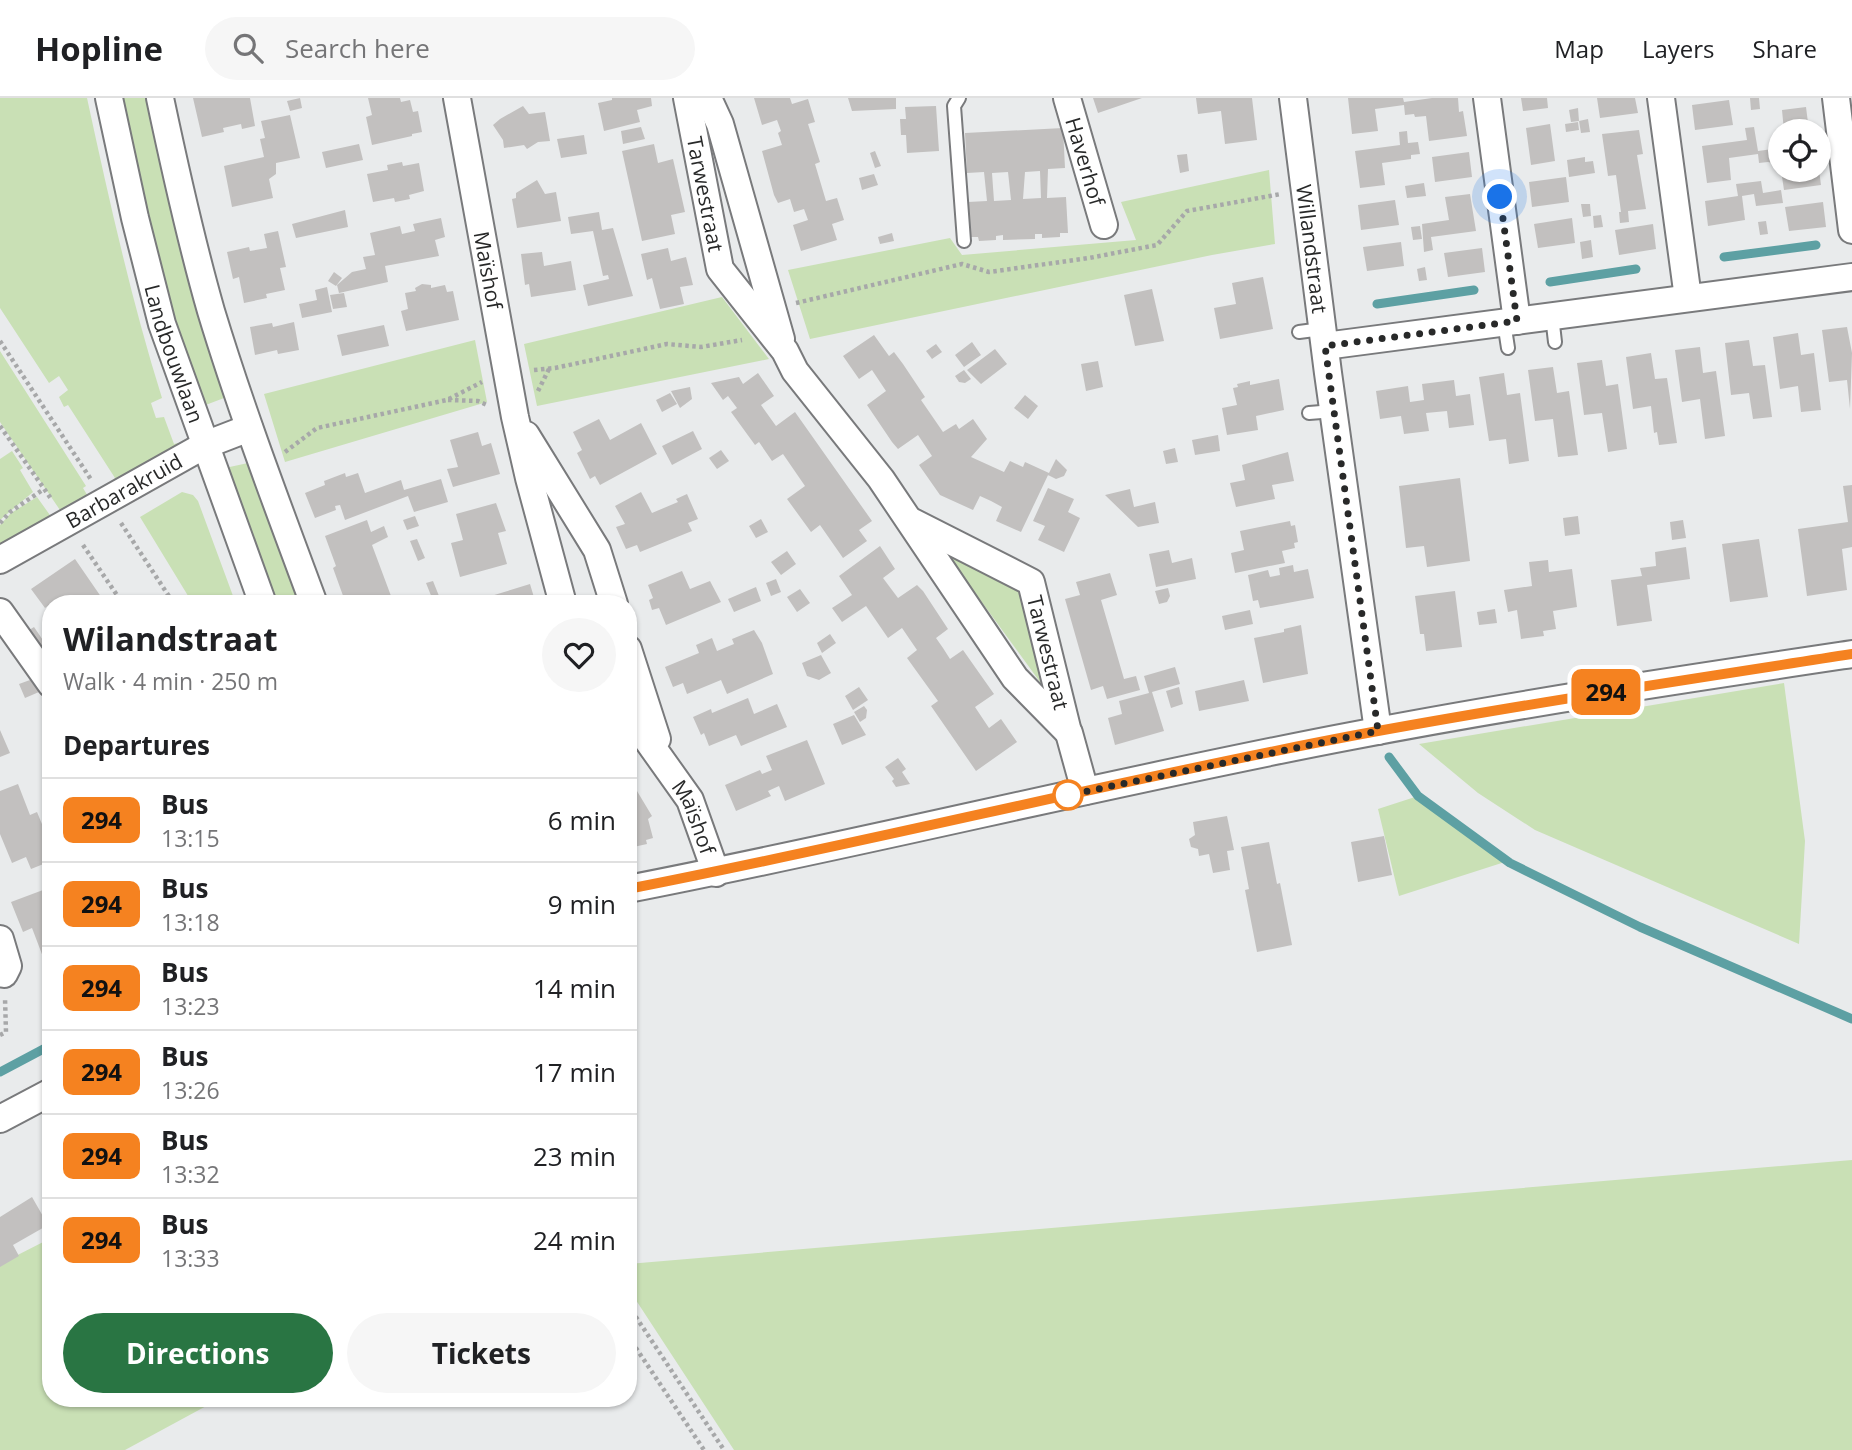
<!DOCTYPE html>
<meta charset="utf-8">
<style>
:root{--surface:#fff;--page:#f6f6f6;--text:#202124;--muted:#757577;--line:#e0e0e0;--accent:#297543}
body{margin:0;font-family:"Open Sans",sans-serif;background:var(--page);color:var(--text);height:100vh;display:flex;flex-direction:column;font-size:26px;white-space:nowrap}
*{box-sizing:border-box;margin:0}
p{font-size:23px;color:var(--muted)}
.icon{flex:none;width:38px;height:38px;fill:none;stroke:currentColor;stroke-width:2;stroke-linecap:round;stroke-linejoin:round}
.map{position:relative;flex:1;overflow:hidden}
.details{position:absolute;left:42px;top:497px;width:595px;height:812px;display:flex;flex-direction:column;background:var(--surface);border-radius:28px;box-shadow:0 2px 5px #0004}
.details>*{flex:none}
.badge{padding:0 14px;border-radius:10px;font-size:24px;line-height:46px}
.fabs{position:absolute;left:1768px;top:21px;display:grid;gap:14px}
.fabs a{display:grid;place-items:center;width:63px;height:63px;border-radius:50%;background:var(--surface);box-shadow:0 2px 5px #0004;font-size:35px}
.you{position:absolute;width:35px;height:35px;margin:-18px;border:5px solid #fff;border-radius:50%;background:#1a73e8;box-shadow:0 0 0 10px #1a73e833}
.map>.badge{position:absolute;translate:-50% -50%;box-shadow:0 0 0 4px #fff}
h2{padding:0 21px;font-size:26px;line-height:63px}
.round{display:grid;place-items:center;flex:none;width:74px;height:74px;border-radius:37px;background:var(--page)}
.overview{display:flex;align-items:center;justify-content:space-between;height:119px;padding:0 21px}
h1{font-size:33px;font-weight:700;line-height:52px}
.primary-button{display:flex;gap:14px;margin-top:auto;padding:14px 21px}
.primary-button a{flex:1;height:80px;border-radius:42px;background:var(--accent);color:#fff;font-size:28px;font-weight:700;line-height:80px;text-align:center}
.primary-button a+a{background:var(--page);color:var(--text)}
ul{padding:0;list-style:none}
li{display:flex;align-items:center;gap:21px;height:84px;padding:0 21px;border-top:2px solid var(--line)}
li div{flex:1}
li b{display:block;font-size:26px}
li em{font-style:normal}
li .badge{min-width:77px;font-weight:700;text-align:center}
header{display:flex;align-items:center;gap:42px;box-sizing:border-box;height:98px;padding:0 35px;background:var(--surface);border-bottom:2px solid var(--line)}
header strong{font-size:33px}
nav{display:flex;gap:38px;margin-inline-start:auto;font-size:24px}
.search{width:490px;height:63px;background:var(--page);display:flex;align-items:center;gap:18px;box-sizing:border-box;padding:0 24px;border-radius:38px;color:var(--muted);font-size:26px}
.map>svg:first-child{display:block}
.green{fill:#c9e0b5}
.lines{fill:none;stroke-linecap:round;stroke-linejoin:round}
.stream{stroke:#5da0a3;stroke-width:9}
.building{fill:#c2c0bf;fill-rule:evenodd}
.service-casing{stroke:#797a7c;stroke-width:16}
.minor-casing{stroke:#797a7c;stroke-width:30}
.path{stroke:#a7a8a9;stroke-width:4.5;stroke-dasharray:3.5 3.5;stroke-linecap:butt}
.service{stroke:#fff;stroke-width:12}
.minor{stroke:#fff;stroke-width:26}
.line-casing{stroke:#fff;stroke-width:16}
.line{stroke:#f58220;stroke-width:10}
.walk{stroke:#282929;stroke-width:7;stroke-dasharray:0 12.6}
.stop-dot{fill:#fff;stroke:#f58220;stroke-width:3.5}
.labels{text-anchor:middle;dominant-baseline:central;stroke-width:6;stroke-linejoin:round;paint-order:stroke}
.street-label{font-size:21px;fill:#282929;stroke:#e9ebec}
</style>
<header>
<strong>Hopline</strong>
<div class="search"><svg class="icon" aria-label="search" viewBox="0 0 24 24"><circle cx="10" cy="10" r="6"/><path d="M15 15l6 6"/></svg>Search here</div>
<nav><a>Map</a><a>Layers</a><a>Share</a></nav>
</header>
<div class="map">
<svg width="1852" height="1352" viewBox="0 0 1852 1352">
<rect width="100%" height="100%" fill="#e9ebec"/>
<!-- green -->
<path class="green" d="M0,0H87C109,101 131,201 162,300L151,305L156,320L164,319L174,346L178,345L181,353L115,388L112,383L115,380L68,307L64,309L59,299L68,292L59,278L49,285L0,210Z
M119,0H149L224,300L203,308L169,225Z
M1269,72L1275,146L1212,157L810,241L788,172L950,140L962,157L1136,142L1121,104Z
M722,199L769,261L537,308L524,246Z
M475,242L487,304L285,364L264,296Z
M0,253L86,388L83,390L89,400L62,415L0,324Z
M12,353L23,370L20,372L33,394L0,422V361Z
M248,365L304,506H274L225,370Z
M182,394L193,397L198,403L236,506H193L140,419Z
M37,399L52,420L0,448V427L11,415Z
M943,451L1020,494L1051,599Z
M1784,585L1805,743L1799,846L1535,732L1478,695L1419,646Z
M1415,699L1444,721L1511,762L1399,798L1378,711Z
M1852,1062V1352H734L628,1190V1166Z
M51,1140V1300H221L125,1352H0V1166Z"/>
<g class="lines">
<!-- stream -->
<path class="stream" d="M1724,159L1816,147
M1550,184L1636,171
M1377,206L1474,192
M1389,659L1418,698L1510,765L1640,829L1852,921
M0,974L51,947"/>
</g>
<!-- building -->
<path class="building" d="M193,0H250L255,28L242,31L241,26L223,30L224,34L202,39Z
M300,0L302,10L290,13L287,3Z
M368,0H400L401,4L410,2L413,14L418,13L422,34L412,36V38L372,47L366,19L372,17Z
M612,0H651L652,8L637,12L640,24L604,33L598,5L612,2Z
M754,0H790L792,6L808,1L815,24L808,26L820,64L815,66L826,103L837,100L844,122L832,126L837,142L801,153L793,127L808,122L804,111L794,114L790,101L778,105L774,97L762,53L782,47L778,35L781,33L777,22L762,27Z
M848,0H896V11L852,13Z
M1093,0H1142L1098,15Z
M1196,0H1252L1257,42L1225,46L1221,13L1198,16Z
M1348,0H1403L1404,4L1432,0H1458L1459,14L1463,13L1467,38L1429,43L1426,18L1415,19L1414,16L1405,17L1404,7L1375,11L1378,33L1352,36Z
M1521,0H1547L1548,10L1523,13Z
M1597,0H1635L1638,15L1600,20Z
M1750,0H1759L1760,11L1751,12Z
M1729,2L1733,27L1695,32L1692,7Z
M523,8L529,16L545,14L550,43L538,44L527,51L524,47L504,50L503,42L493,27L500,21Z
M936,8L939,53L907,55L906,37H901L900,21H906L905,9Z
M1806,9L1809,33H1784L1782,12Z
M1578,10L1579,23L1588,21L1590,34L1581,35L1579,23L1571,24L1569,12Z
M290,17L300,60L276,65V76L269,81L273,100L232,109L224,68L264,59L260,41L265,40L261,23Z
M1578,24L1579,32L1566,34L1565,26Z
M1550,26L1555,63L1531,67L1526,30Z
M641,29L645,41L623,46L621,33Z
M1754,29L1758,53L1780,50V67L1768,64L1759,65L1758,56L1729,60L1731,82L1707,85L1702,48L1747,42L1745,30Z
M1063,30L1065,70L1048,71L1047,100L1066,99L1068,135H1060V139L1042,140V136H1035V141L1003,142V137L996,138V142L979,143L978,139H970L968,104L987,103L984,74L967,75L965,35ZM1040,73L1041,100L1023,101L1025,74ZM1008,74L1011,102L994,103L992,75Z
M1639,32L1643,56L1637,57L1646,111L1628,113L1629,124L1620,125L1619,114H1621L1616,77L1608,78L1602,36Z
M1407,33L1408,45L1418,44L1420,56L1411,57V61L1382,65L1385,87L1360,90L1355,53L1400,47L1399,34Z
M584,37L587,56L561,60L557,41Z
M359,46L363,62L326,70L322,54Z
M654,46L658,65L673,61L685,114L671,117L675,136L642,143L622,53Z
M875,53L881,68L875,70L870,55Z
M1469,54L1472,79L1435,84L1432,59Z
M1187,56L1189,73L1180,75L1177,57Z
M1585,59V64L1593,63L1595,75L1569,79L1567,62Z
M402,64L403,68L419,65L424,93L409,97L410,101L395,104L394,100L373,104L367,76L388,72L387,67Z
M1781,72H1819L1821,87L1784,92Z
M874,76L878,87L862,92L859,80Z
M1566,79L1569,104L1532,109L1529,84Z
M537,82L545,96L556,94L561,123L517,130L512,101L516,100V95Z
M1761,83L1763,95L1781,92L1783,105L1756,108L1754,96L1742,98L1745,122L1708,128L1705,103L1738,98L1736,86Z
M1424,85L1426,98L1407,100L1405,88Z
M1470,96L1476,133L1431,139L1433,152L1424,154L1422,126L1449,122L1445,99Z
M1395,102L1399,127L1361,132L1358,107Z
M1823,104L1826,129L1789,133L1785,109Z
M1581,106H1590L1591,118L1583,119Z
M345,112L348,129L296,140L292,126Z
M599,114L602,132L613,130L633,198L588,208L583,187L609,181L608,177L603,178L593,133L571,136L568,119Z
M1601,117L1603,129L1594,130L1593,118Z
M441,120L445,139L435,142L439,158L385,168L388,184L339,195L337,187L352,174L366,171L363,159L375,157L370,135L400,128L402,136L415,133L413,126Z
M1572,120L1575,145L1538,150L1534,126Z
M1766,123L1768,136L1760,137L1758,124Z
M1653,126L1656,151L1619,157L1615,132Z
M1420,128L1422,141L1413,142L1411,129Z
M278,133L286,169L280,170L285,192L266,196L267,200L244,205L239,179L233,181L227,154L249,149L250,153L267,150L264,136Z
M892,135L894,143L880,146L878,139Z
M1591,142L1593,159L1582,161L1580,144Z
M1401,144L1404,168L1367,173L1363,149Z
M668,150L671,163L686,159L693,187L680,189L684,206L660,211L652,180L647,182L641,156Z
M1482,150L1485,174L1448,179L1444,155Z
M542,154L544,168L571,163L576,192L531,199L529,186L525,187L521,156Z
M1425,169L1427,182L1419,183L1417,171Z
M334,174L342,180L336,188L328,183Z
M1263,179L1273,231L1220,241L1214,210L1236,206L1232,185Z
M422,186L431,187V190L445,187L447,194L453,193L459,222L406,233L401,213L408,211L405,195L416,193L415,190Z
M327,189L332,214L302,220L299,206L317,202L315,192Z
M1152,191L1164,243L1135,248L1124,197Z
M344,195L347,209L333,211L330,197Z
M294,224L299,252L278,256L277,252L255,257L250,229L272,225L273,229Z
M384,227L389,248L342,258L337,237Z
M1847,229L1852,255L1850,311L1847,282L1829,284L1822,232Z
M1798,235L1801,257L1814,255L1821,312L1801,314L1798,288L1780,291L1773,239Z
M874,237L889,258L894,254L903,266L925,299L921,302L943,334L956,326L959,331L973,321L987,341L971,359L1004,374L1010,363L1023,369L1025,364L1049,375L1021,434L996,423L1002,409L991,403L980,398L973,412L940,397L919,367L932,358L918,337L898,351L892,344L867,307L886,293L872,272L859,281L843,258Z
M1749,242L1753,268L1765,267L1772,319L1753,321L1749,295L1731,297L1725,245Z
M972,244L981,257L964,269L955,257Z
M936,246L942,254L932,261L926,253Z
M1700,249L1703,275L1716,273L1725,338L1705,341L1700,301L1682,304L1675,252Z
M995,251L1007,266L981,286L967,272Z
M1651,255L1655,281L1667,280L1677,345L1659,347L1657,334L1654,335L1651,308L1633,311L1626,259Z
M1602,262L1606,288L1618,286L1627,351L1608,354L1602,315L1584,317L1577,265Z
M1098,263L1103,289L1086,293L1081,266Z
M1553,269L1557,295L1569,293L1578,357L1558,359L1553,321L1535,323L1528,272Z
M964,272L971,281L965,285L959,284L955,278Z
M758,275L774,298L761,307L776,328L795,314L872,423L859,432L867,443L843,460L820,427L811,434L787,401L805,388L783,356L772,363L759,344L755,347L731,314L737,310L728,298L723,302L711,285L739,279L743,286Z
M1504,275L1507,297L1520,295L1529,363L1509,366L1506,341L1489,343L1479,279Z
M1279,281L1284,312L1256,318L1258,332L1227,337L1222,310L1237,307L1233,290L1238,289L1237,286L1250,283V287Z
M1454,282L1456,298L1470,296L1474,327L1449,330L1447,313L1426,315L1429,333L1404,336L1401,318L1380,321L1376,293L1408,288L1410,304L1424,302L1422,286Z
M690,289L692,301L680,310L671,293Z
M670,295L677,306L662,314L656,302Z
M1025,297L1038,308L1028,321L1014,310Z
M599,321L610,342L641,325L657,356L600,387L595,378L590,381L577,355L582,352L573,334Z
M693,333L702,351L672,367L662,348Z
M478,334L482,348L491,345L500,376L453,389L447,371L458,369L450,342Z
M1218,337L1220,353L1195,357L1192,342Z
M1175,350L1178,364L1166,366L1163,353Z
M721,352L729,363L717,371L709,360Z
M1288,354L1294,383L1272,387L1275,401L1236,409L1230,385L1245,382L1242,367Z
M1056,361L1067,372L1064,378L1056,381L1048,377Z
M345,375L346,379L358,375L365,395L401,382L404,392L441,381L448,404L414,414L408,398L345,422L340,407L335,408L336,412L315,420L305,395L325,387L324,383Z
M1460,380L1470,463L1427,469L1424,448L1406,450L1399,388Z
M1852,387V449L1842,451L1847,492L1807,498L1798,431L1848,424L1843,388Z
M1048,390L1074,401L1068,414L1080,420L1064,454L1038,442L1045,428L1033,423Z
M1130,391L1134,409L1155,404L1159,425L1138,429L1105,397Z
M641,394L652,415L678,404L676,401L687,396L698,421L688,425L692,433L640,454L637,447L626,451L616,429L625,426L615,408Z
M496,405L506,433L498,435L507,466L460,479L451,445L463,442L456,416Z
M415,418L419,428L407,432L403,422Z
M1578,418L1580,436L1565,438L1563,420Z
M761,421L768,434L756,440L749,428Z
M367,422L371,434L384,428L388,439L372,447L394,506H346L333,470L336,468L325,438Z
M1683,422L1686,440L1672,442L1670,424Z
M1290,423L1291,428L1295,427L1298,444L1294,445L1295,450L1282,453L1285,465L1235,475L1231,455L1244,452L1240,433Z
M417,441L425,460L418,463L410,443Z
M1759,441L1768,499L1730,504L1722,446Z
M880,448L895,471L883,480L898,500L917,487L923,493L948,531L936,540L943,550L950,561L963,552L994,596L975,609L989,630L1001,621L1017,644L976,673L931,608L938,603L907,560L917,552L902,530L888,540L866,508L842,524L832,510L852,497L839,478Z
M1686,449L1690,481L1647,487L1652,523L1617,528L1611,482L1642,478L1640,470L1656,468L1655,454Z
M1169,452L1172,465L1192,460L1196,481L1156,489L1149,456Z
M787,453L796,466L781,477L771,464Z
M75,461L106,506H59L56,502L45,510L31,491Z
M1548,462L1549,474L1572,471L1577,509L1553,513L1556,531L1543,533L1544,538L1521,541L1517,512L1508,514L1504,492L1532,488L1529,464Z
M1293,467L1294,474L1308,471L1314,500L1260,510L1258,502L1253,503L1248,477L1268,472L1270,479L1280,477L1279,470Z
M682,473L690,491L710,483L721,504L666,527L659,510L652,512L649,502L653,500L648,487Z
M1110,475L1117,497L1101,502L1124,581L1136,578L1140,592L1107,601L1103,588L1091,592L1065,501L1080,497L1076,484Z
M776,481L781,494L771,498L766,485Z
M433,483L441,503L434,505L426,485Z
M530,486L536,506H494L491,498Z
M756,489L761,503L734,514L728,501Z
M1168,490L1170,498L1167,504L1159,506L1155,493Z
M800,491L810,505L797,514L787,499Z
M1455,493L1462,549L1426,553L1424,536H1420L1415,498Z
M1495,511L1497,525L1479,527L1477,514Z
M1250,512L1253,526L1225,532L1222,518Z
M1301,527L1308,576L1263,585L1254,540L1284,534V531Z
M34,529L49,551L41,557L26,534Z
M754,532L762,545L773,576L727,596L721,582L687,596L683,585L673,589L665,569L699,555L696,547L712,540L717,553L734,546L732,541Z
M830,536L836,545L822,555L817,545Z
M821,557L831,575L819,582L807,578L802,565Z
M1175,569L1180,586L1152,594L1164,633L1115,647L1108,620L1122,616L1119,603L1149,595L1144,578Z
M30,582L39,594L25,600L19,586Z
M1244,582L1249,603L1199,613L1195,593Z
M859,589L868,602L853,612L845,598Z
M1179,589L1183,606L1171,610L1166,593Z
M748,600L754,616L777,606L787,629L741,648L736,637L709,648L704,635L701,637L693,619L711,611L712,615Z
M864,608L867,612L866,620L860,624L854,614Z
M854,617L866,637L842,647L833,626Z
M0,632L10,655L0,659Z
M807,642L825,686L785,703L779,688L768,693L771,698L736,713L725,687L760,672L762,676L772,672L766,658Z
M898,660L906,671L902,674L910,686L896,689L892,683L894,681L885,669Z
M18,686L30,717L37,714L51,748V763L31,771L26,759L12,765L0,736V693Z
M637,693L652,718L648,721L653,740L646,742L647,746L629,750L628,699Z
M1227,718L1234,752L1227,753L1230,772L1213,775L1209,756L1199,758L1198,751L1191,749L1189,741L1195,737L1193,724Z
M1384,738L1392,777L1358,784L1351,744Z
M1269,744L1277,786L1280,785L1292,847L1257,854L1245,792L1249,791L1241,749Z
M51,789V880L32,830L23,834L11,804Z
M32,1099L48,1127L13,1147L19,1158L0,1169V1119Z"/>
<g class="lines">
<defs>
<path id="service" d="M959,0L954,8L964,143
M1552,218L1555,244
M1504,224L1508,250
M1299,234L1322,231
M1309,315L1334,313"/>
<g id="minor">
<path id="s1" d="M109,0L135,120L162,226L263,506"/>
<path d="M160,0C175,71 191,143 211,213C241,312 278,409 314,506"/>
<path id="s2" d="M457,0L515,319L529,380L563,506"/>
<path id="s3" d="M687,0L720,171L785,253L795,273L881,381L1015,580L1069,635L1085,693"/>
<path d="M708,0L720,26L781,241"/>
<path id="s4" d="M1067,0L1104,127"/>
<path id="s5" d="M1293,0L1328,275L1378,633"/>
<path d="M1487,0L1517,223"/>
<path d="M1661,0L1688,200"/>
<path d="M1836,0L1852,132"/>
<path d="M1325,248L1852,179"/>
<path d="M526,337L597,452L614,506"/>
<path id="s6" d="M913,424L1031,484L1068,634"/>
<path id="s7" d="M0,462L205,347L249,330"/>
<path d="M0,514L51,586"/>
<path d="M628,551L657,641"/>
<path id="s8" d="M628,615L690,702L716,775"/>
<path d="M628,791C870,744 1109,684 1351,638C1517,606 1685,581 1852,556"/>
<path d="M0,841L8,868L4,876L0,875"/>
<path d="M0,1021L51,994"/>
</g>
</defs>
<!-- service casing -->
<use href="#service" class="service-casing"/>
<!-- minor casing -->
<use href="#minor" class="minor-casing"/>
<!-- path -->
<path class="path" d="M796,205L962,166L989,174L1089,160L1157,147L1187,113L1281,96
M0,243L92,383
M534,272L555,270L667,246L701,249L742,242
M538,293L549,271
M448,302L478,303L487,307
M0,328L52,402
M285,354L317,330L447,302L482,284
M0,425L10,414L44,391
M121,425L174,506
M83,447L123,506
M0,937L6,934L5,900
M628,1207L724,1352
M628,1238L704,1352"/>
<!-- service -->
<use href="#service" class="service"/>
<!-- minor -->
<use href="#minor" class="minor"/>
</g>
<g class="lines">
<defs>
<path id="line" d="M628,791C870,744 1109,684 1351,638C1518,607 1685,582 1852,556"/>
</defs>
<!-- line casing -->
<use href="#line" class="line-casing"/>
<!-- line -->
<use href="#line" class="line"/>
<!-- walk -->
<path class="walk" d="M1068,697L1059,699L1378,633L1325,248L1517,223L1500,99"/>
</g>
<!-- markers -->
<circle class="stop-dot" cx="1068" cy="697" r="14"/>
<g class="labels">
<!-- street labels -->
<g class="street-label">
<text stroke="none"><textPath href="#s4" startOffset="66">Haverhof</textPath></text>
<text stroke="none"><textPath href="#s3" startOffset="98">Tarwestraat</textPath></text>
<text stroke="none"><textPath href="#s5" startOffset="152">Willandstraat</textPath></text>
<text stroke="none"><textPath href="#s2" startOffset="175">Maïshof</textPath></text>
<text stroke="none"><textPath href="#s1" startOffset="264">Landbouwlaan</textPath></text>
<text stroke="none"><textPath href="#s7" startOffset="142">Barbarakruid</textPath></text>
<text stroke="none"><textPath href="#s6" startOffset="205">Tarwestraat</textPath></text>
<text stroke="none"><textPath href="#s8" startOffset="124">Maïshof</textPath></text>
</g>
</g>
</svg>
<div class="fabs">
<a><svg class="icon" aria-label="locate" viewBox="0 0 24 24"><circle cx="12" cy="12" r="6"/><path d="M12 2v4M12 18v4M2 12h4M18 12h4"/></svg></a>
</div>
<div class="you" style="left:1500px;top:99px"></div>
<b class="badge" style="left:1606px;top:594px;background:#f58220;color:#111">294</b>
<section class="details">
<div class="overview"><div><h1>Wilandstraat</h1><p>Walk · 4 min · 250 m</p></div><a class="round"><svg class="icon" aria-label="heart" viewBox="0 0 24 24"><path d="M12 20l-8-8c-3-5 5-10 8-4 3-6 11-1 8 4z"/></svg></a></div>
<h2>Departures</h2>
<ul>
<li><span class="badge" style="background:#f58220;color:#111">294</span><div><b>Bus</b><p>13:15</p></div><em>6 min</em></li>
<li><span class="badge" style="background:#f58220;color:#111">294</span><div><b>Bus</b><p>13:18</p></div><em>9 min</em></li>
<li><span class="badge" style="background:#f58220;color:#111">294</span><div><b>Bus</b><p>13:23</p></div><em>14 min</em></li>
<li><span class="badge" style="background:#f58220;color:#111">294</span><div><b>Bus</b><p>13:26</p></div><em>17 min</em></li>
<li><span class="badge" style="background:#f58220;color:#111">294</span><div><b>Bus</b><p>13:32</p></div><em>23 min</em></li>
<li><span class="badge" style="background:#f58220;color:#111">294</span><div><b>Bus</b><p>13:33</p></div><em>24 min</em></li>
</ul>
<div class="primary-button"><a>Directions</a><a>Tickets</a></div>
</section>
</div>
